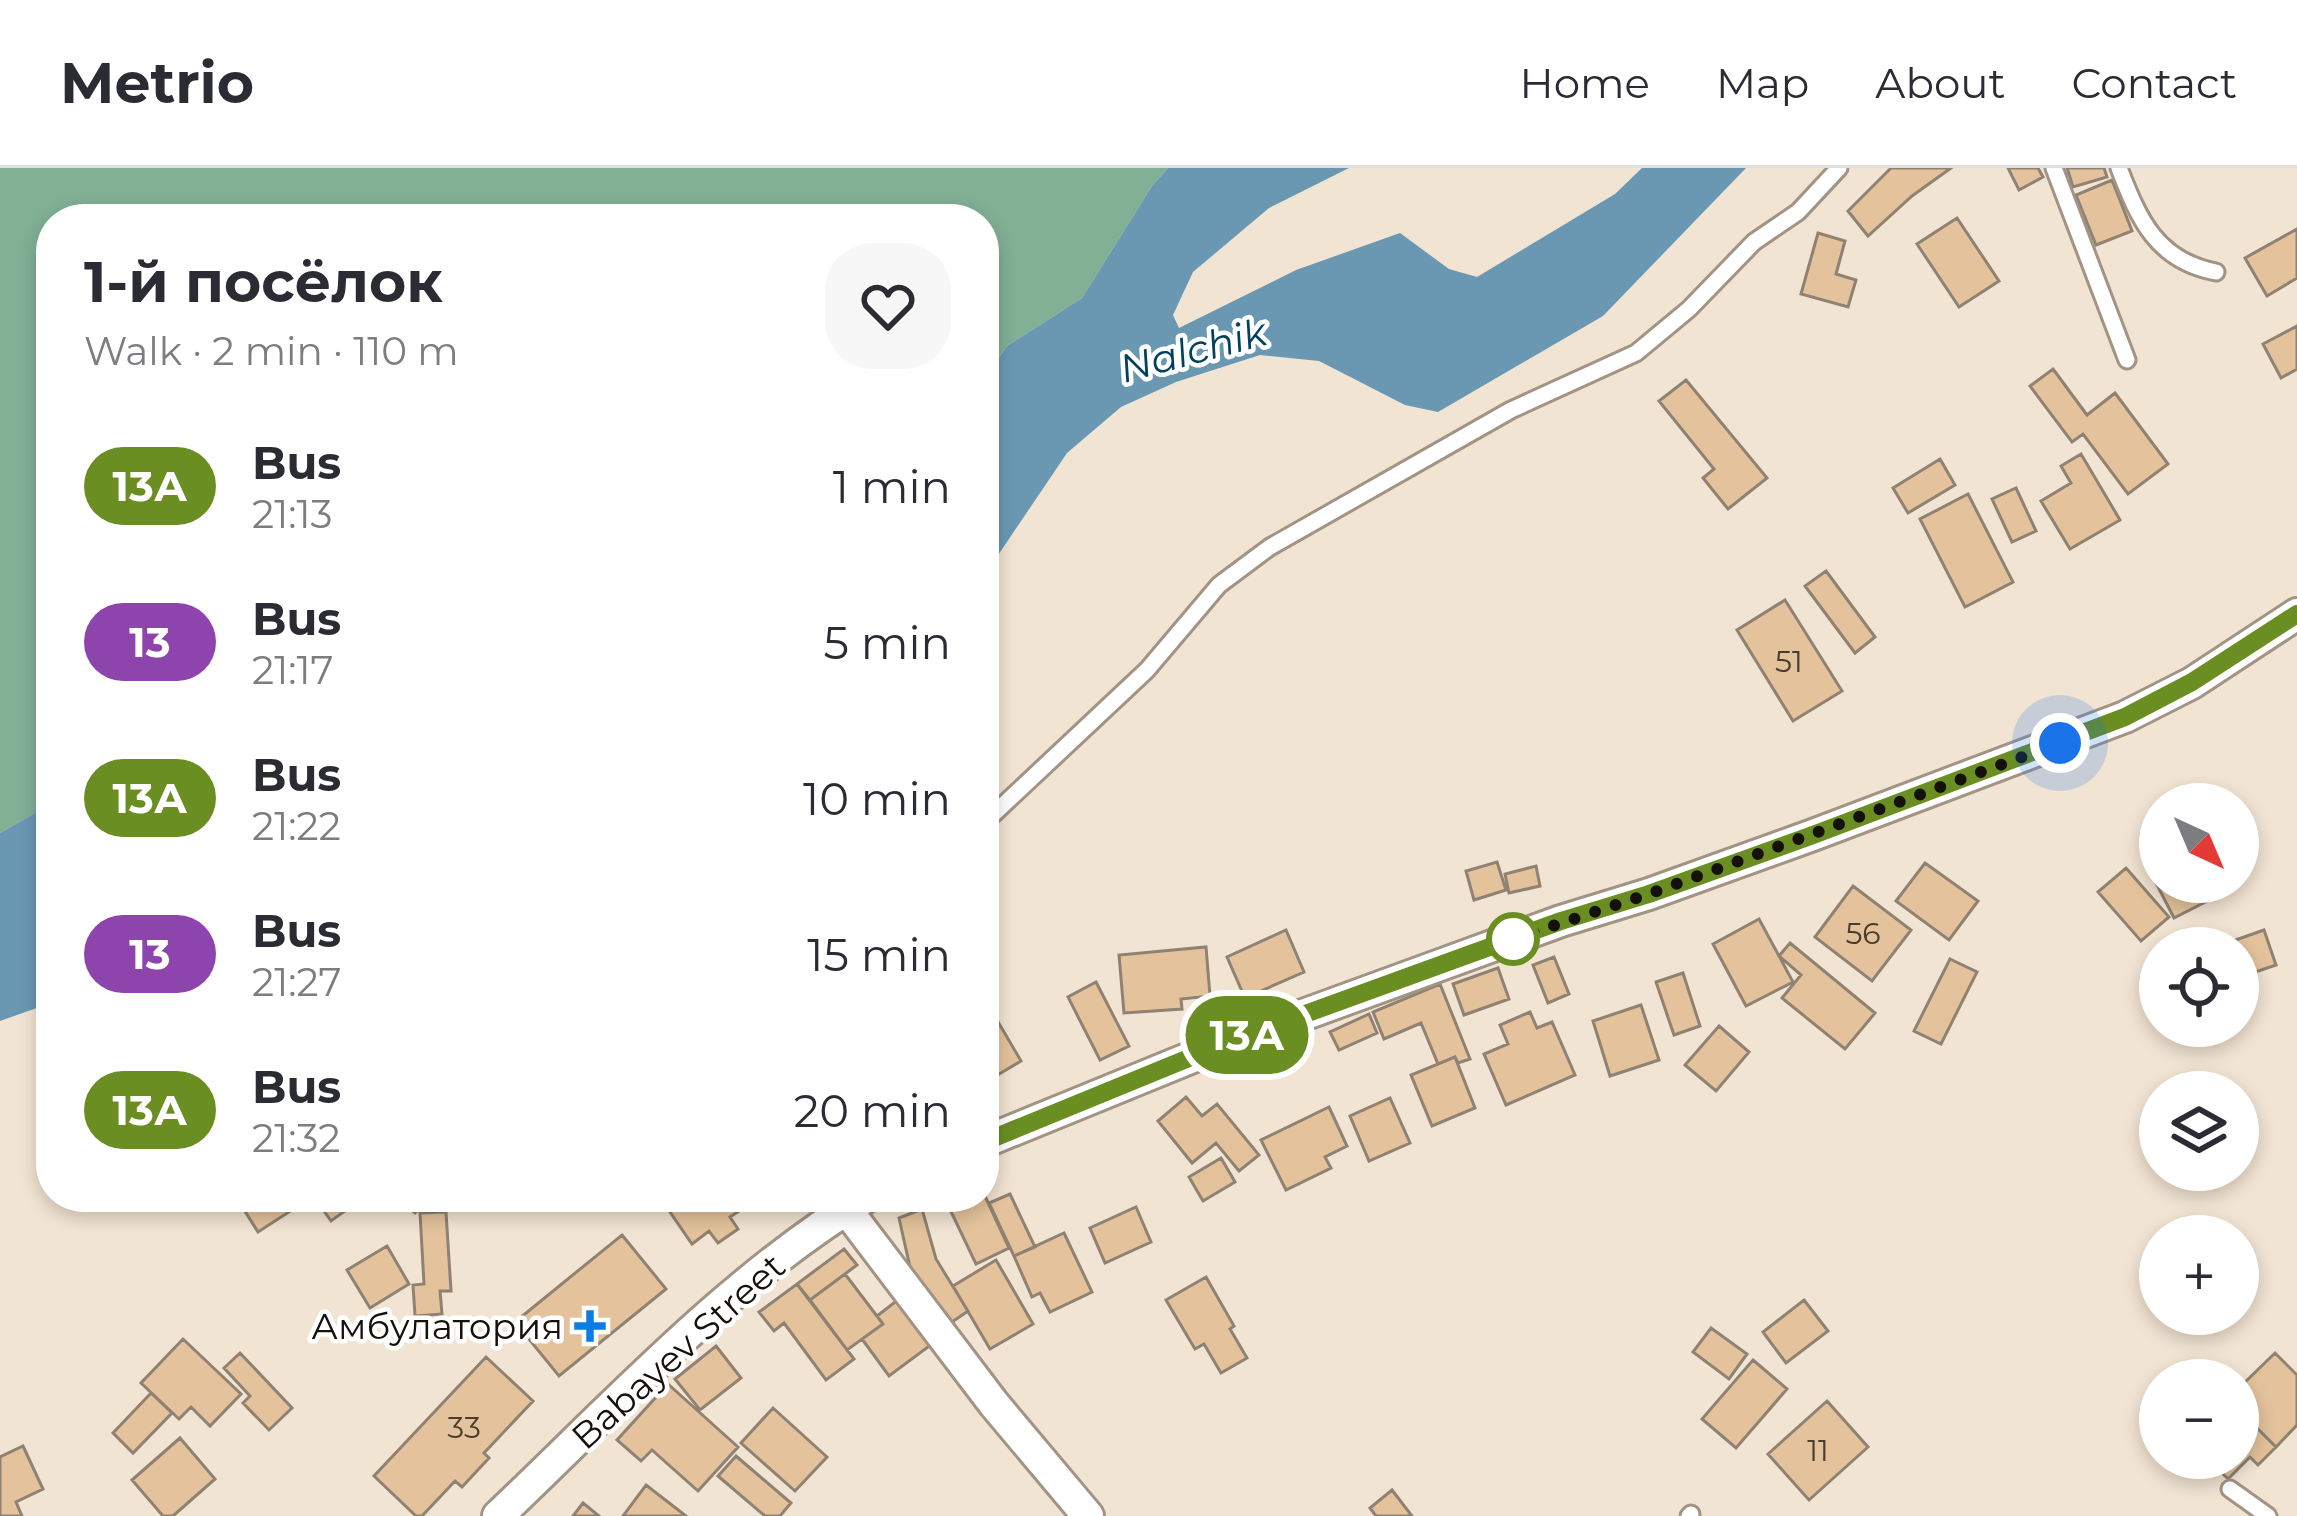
<!DOCTYPE html>
<meta charset="utf-8">
<style>
:root{--surface:#fff;--page:#f7f7f7;--text:#2b2b33;--muted:#7c7c81;--line:#e1e1e2}
body{margin:0;font-family:Montserrat,sans-serif;background:var(--page);color:var(--text);height:100vh;display:flex;flex-direction:column;font-size:45px;white-space:nowrap}
*{box-sizing:border-box;margin:0}
p{font-size:39px;color:var(--muted)}
.icon{flex:none;width:66px;height:66px;fill:none;stroke:currentColor;stroke-width:2;stroke-linecap:round;stroke-linejoin:round}
.map{position:relative;flex:1;overflow:hidden}
.sheet{position:absolute;left:36px;top:36px;width:963px;height:1008px;display:flex;flex-direction:column;background:var(--surface);border-radius:48px;box-shadow:0 6px 18px #0003}
.sheet>*{flex:none}
.badge{padding:0 24px;border-radius:39px;font-size:42px;line-height:78px}
.needle{width:78px;rotate:136deg}
.tools{position:absolute;left:2139px;top:615px;display:grid;gap:24px}
.tools a{display:grid;place-items:center;width:120px;height:120px;border-radius:50%;background:var(--surface);box-shadow:0 6px 18px #0003;font-size:60px}
.you{position:absolute;width:60px;height:60px;margin:-30px;border:9px solid #fff;border-radius:50%;background:#1a73e8;box-shadow:0 0 0 18px #1a73e833}
.map>.badge{position:absolute;translate:-50% -50%;box-shadow:0 0 0 6px #fff}
.round{display:grid;place-items:center;flex:none;width:126px;height:126px;border-radius:48px;background:var(--page)}
.headline{display:flex;align-items:center;justify-content:space-between;height:204px;padding:0 48px}
h1{font-size:57px;font-weight:700;line-height:90px}
ul{padding:0;list-style:none}
li{display:flex;align-items:center;gap:36px;height:156px;padding:0 48px}
li div{flex:1}
li b{display:block;font-size:45px}
li em{font-style:normal}
li .badge{min-width:132px;font-weight:700;text-align:center}
header{display:flex;align-items:center;gap:72px;box-sizing:border-box;height:168px;padding:0 60px;background:var(--surface);border-bottom:3px solid var(--line)}
header strong{font-size:57px}
nav{display:flex;gap:66px;margin-inline-start:auto;font-size:42px}
.map>svg:first-child{display:block}
.forest{fill:#81b095}
.water{fill:#6a98b3}
.building{fill:#e4c39c;stroke:#8f8272;stroke-width:3}
.lines{fill:none;stroke-linecap:round;stroke-linejoin:round}
.lane-casing{stroke:#a29484;stroke-width:21}
.street-casing{stroke:#a29484;stroke-width:36}
.lane{stroke:#fff;stroke-width:15}
.street{stroke:#fff;stroke-width:30}
.line-casing{stroke:#fff;stroke-width:27}
.line{stroke:#6b8e23;stroke-width:18}
.walk{stroke:#15100a;stroke-width:12;stroke-dasharray:0 21.6}
.stop-dot{fill:#fff;stroke:#6b8e23;stroke-width:6}
.poi-dot{fill:#0c7ce3;stroke:#fff;stroke-width:4.5}
.labels{text-anchor:middle;dominant-baseline:central;stroke-width:9;stroke-linejoin:round;paint-order:stroke}
.number-label{font-size:30px;fill:#493d2e}
.poi-label{font-size:36px;fill:#15100a;stroke:#fff;text-anchor:end}
.street-label{font-size:36px;fill:#15100a;stroke:#fff}
.water-label{font-size:39px;font-style:italic;fill:#00415d;stroke:#fff}
</style>
<header>
<strong>Metrio</strong>
<nav><a>Home</a><a>Map</a><a>About</a><a>Contact</a></nav>
</header>
<div class="map">
<svg width="2297" height="1348" viewBox="0 0 2297 1348">
<rect width="100%" height="100%" fill="#f2e4d3"/>
<!-- forest -->
<path class="forest" d="M0,0H1168L1152,18L1082,130L1007,178L984,209V51H51V645H35L0,665Z"/>
<!-- water -->
<path class="water" d="M1168,0H1349L1269,40L1193,104L1173,147L1179,160L1296,102L1400,65L1449,101L1477,109L1615,26L1642,0H1746L1603,148L1438,244L1405,237L1319,193L1260,187L1176,214L1121,239L1067,285L984,408V210L1007,178L1082,130L1152,18Z
M35,645H51V835L0,853V665Z"/>
<!-- building -->
<path class="building" d="M1951,0L1912,28L1868,68L1848,43L1891,0Z
M2008,0H2038L2043,9L2019,22Z
M2067,0H2104L2107,9L2073,19Z
M2112,12L2132,63L2096,77L2076,27Z
M1957,50L1999,113L1959,139L1917,76Z
M2297,61V110L2267,128L2245,90Z
M1818,65L1845,73L1836,106L1856,112L1848,139L1801,126Z
M2297,158V201L2281,210L2263,176Z
M2053,201L2087,247L2115,225L2168,296L2128,326L2083,266L2072,274L2030,218Z
M1686,212L1767,310L1728,341L1703,310L1714,301L1659,233Z
M2081,286L2120,352L2070,381L2041,333L2071,315L2061,298Z
M1940,291L1955,317L1908,345L1893,320Z
M2016,320L2036,363L2012,374L1992,331Z
M1968,326L2013,414L1965,439L1920,351Z
M1826,403L1875,469L1855,485L1805,418Z
M1785,432L1842,523L1793,553L1737,462Z
M1497,694L1506,722L1474,732L1466,703Z
M1925,695L1978,733L1949,772L1896,733Z
M1536,698L1540,718L1509,725L1505,706Z
M2126,700L2169,749L2141,773L2098,724Z
M2160,713L2211,714L2217,728L2174,750L2156,715Z
M1853,718L1911,762L1872,813L1815,769Z
M1759,751L1793,814L1746,838L1713,776Z
M1286,762L1304,804L1245,830L1227,789Z
M2264,762L2276,797L2238,810V780H2213Z
M1790,775L1875,845L1845,881L1782,830L1801,807L1779,788Z
M1206,779L1210,828L1181,831L1182,841L1124,845L1119,787Z
M1554,789L1569,826L1548,835L1533,797Z
M1950,791L1977,804L1941,876L1914,863Z
M1498,800L1509,831L1464,847L1453,816Z
M1683,805L1700,858L1674,867L1656,814Z
M1096,814L1129,878L1100,892L1068,829Z
M1440,816L1470,891L1458,895L1455,889L1438,896L1421,855L1384,871L1373,844Z
M987,835L1021,893L984,915V836Z
M1641,837L1659,892L1610,908L1593,853Z
M1530,844L1537,860L1552,854L1575,907L1506,937L1484,886L1508,876L1500,857Z
M1369,846L1377,865L1339,882L1330,864Z
M1719,858L1749,884L1716,923L1685,897Z
M1455,889L1475,940L1432,958L1411,907Z
M1186,929L1202,948L1217,936L1259,987L1239,1003L1216,975L1192,995L1158,953Z
M1390,930L1410,975L1369,993L1350,948Z
M1329,939L1347,978L1325,989L1331,1000L1286,1022L1261,972Z
M1221,990L1235,1014L1203,1033L1189,1009Z
M984,1026L1009,1080L976,1096L944,1029H984Z
M1010,1026L1035,1079L1014,1088L989,1035Z
M236,1029H312L258,1064Z
M322,1029H364L331,1053L317,1033Z
M396,1029H429L415,1045Z
M685,1029H738L745,1039L730,1049L738,1061L718,1075L709,1063L692,1076L668,1041Z
M1136,1039L1151,1074L1105,1095L1090,1060Z
M922,1041L936,1091L968,1143L952,1154L910,1099L899,1050Z
M446,1044L451,1123H440L442,1146L415,1148L413,1117L424,1116L420,1045Z
M1064,1065L1092,1124L1050,1144L1040,1125L1032,1129L1014,1088Z
M622,1067L666,1121L559,1208L515,1154Z
M387,1078L409,1116L370,1140L347,1102Z
M844,1081L857,1097L810,1132L797,1116Z
M996,1092L1033,1156L990,1181L953,1118Z
M845,1106L883,1156L847,1182L810,1132Z
M1206,1109L1234,1158L1230,1161L1247,1190L1221,1205L1204,1176L1195,1181L1166,1132Z
M797,1116L854,1191L826,1212L784,1155L774,1163L759,1144Z
M899,1131L932,1176L889,1208L862,1171L883,1156L877,1148Z
M1804,1132L1828,1163L1786,1195L1763,1164Z
M1711,1160L1747,1186L1729,1211L1693,1184Z
M183,1171L241,1226L210,1258L191,1239L179,1251L141,1215Z
M716,1178L741,1210L700,1242L675,1211Z
M240,1185L292,1240L269,1262L243,1235L250,1228L224,1200Z
M2275,1185L2297,1207V1257L2276,1279L2238,1241V1221Z
M486,1189L533,1233L484,1285L489,1290L462,1319L455,1313L422,1348H416L374,1308Z
M1753,1192L1787,1221L1736,1280L1702,1251Z
M668,1216L738,1279L698,1323L652,1282L641,1293L617,1272Z
M151,1225L172,1245L133,1285L113,1265Z
M1827,1233L1868,1279L1809,1332L1768,1286Z
M773,1240L827,1289L795,1323L741,1275Z
M2238,1241L2276,1279L2258,1297L2250,1289L2228,1311L2207,1290H2238Z
M180,1270L215,1311L173,1348H163L132,1312Z
M23,1278L43,1321L16,1334L22,1348H0V1289Z
M736,1288L791,1335L780,1348H765L718,1308Z
M646,1317L686,1348H623Z
M1392,1322L1412,1348H1376L1370,1340Z
M583,1335L599,1348H573Z"/>
<g class="lines">
<defs>
<path id="lane" d="M2054,0L2127,192
M2119,0C2139,52 2157,93 2216,104
M984,655L1147,502L1219,417L1270,379L1511,242L1636,185L1689,141L1754,74L1798,44L1839,0
M470,1032L473,1029
M2230,1321L2268,1348
M1689,1348L1691,1346"/>
<path id="street" d="M984,974L1229,874L1561,753L1649,726L1813,667L2125,549L2192,515L2297,446
M846,1041L994,1236L1088,1348
M498,1348C614,1238 728,1113 866,1029"/>
</defs>
<!-- lane casing -->
<use href="#lane" class="lane-casing"/>
<!-- street casing -->
<use href="#street" class="street-casing"/>
<!-- lane -->
<use href="#lane" class="lane"/>
<!-- street -->
<use href="#street" class="street"/>
</g>
<g class="lines">
<defs>
<path id="line" d="M984,974L1228,874L1561,753L1649,726L1813,667L2125,549L2192,514L2297,446"/>
</defs>
<!-- line casing -->
<use href="#line" class="line-casing"/>
<!-- line -->
<use href="#line" class="line"/>
<!-- walk -->
<path class="walk" d="M1513,771L1649,726L2060,575"/>
</g>
<!-- markers -->
<circle class="stop-dot" cx="1513" cy="771" r="24"/>
<path class="poi-dot" d="M584 1140h12v12h12v12h-12v12h-12v-12h-12v-12h12z"/>
<g class="labels">
<!-- number labels -->
<g class="number-label">
<text x="1789" y="493">51</text>
<text x="1863" y="765">56</text>
<text x="464" y="1259">33</text>
<text x="1818" y="1282">11</text>
</g>
<!-- poi labels -->
<g class="poi-label">
<text x="563" y="1158">Амбулатория</text>
</g>
<!-- street labels -->
<g class="street-label">
<text transform="translate(678 1183) rotate(-42)">Babayev Street</text>
</g>
<!-- water labels -->
<g class="water-label">
<text transform="translate(1193 182) rotate(-15)">Nalchik</text>
</g>
</g>
</svg>
<div class="tools">
<a><svg class="needle" viewBox="-14 -14 28 28"><path d="M0-13l5 13h-10z" fill="#e53935"/><path d="M0 13l5-13h-10z" fill="#7c7c81"/></svg></a>
<a><svg class="icon" aria-label="locate" viewBox="0 0 24 24"><circle cx="12" cy="12" r="6"/><path d="M12 2v4M12 18v4M2 12h4M18 12h4"/></svg></a>
<a><svg class="icon" aria-label="layers" viewBox="0 0 24 24"><path d="M12 4l9 5-9 5-9-5zM3 14l9 5 9-5"/></svg></a>
<a>+</a>
<a>−</a>
</div>
<div class="you" style="left:2060px;top:575px"></div>
<b class="badge" style="left:1247px;top:867px;background:#6b8e23;color:#fff">13А</b>
<section class="sheet">
<div class="headline"><div><h1>1-й посёлок</h1><p>Walk · 2 min · 110 m</p></div><a class="round"><svg class="icon" aria-label="heart" viewBox="0 0 24 24"><path d="M12 20l-8-8c-3-5 5-10 8-4 3-6 11-1 8 4z"/></svg></a></div>
<ul>
<li><span class="badge" style="background:#6b8e23;color:#fff">13А</span><div><b>Bus</b><p>21:13</p></div><em>1 min</em></li>
<li><span class="badge" style="background:#8e44ad;color:#fff">13</span><div><b>Bus</b><p>21:17</p></div><em>5 min</em></li>
<li><span class="badge" style="background:#6b8e23;color:#fff">13А</span><div><b>Bus</b><p>21:22</p></div><em>10 min</em></li>
<li><span class="badge" style="background:#8e44ad;color:#fff">13</span><div><b>Bus</b><p>21:27</p></div><em>15 min</em></li>
<li><span class="badge" style="background:#6b8e23;color:#fff">13А</span><div><b>Bus</b><p>21:32</p></div><em>20 min</em></li>
</ul>
</section>
</div>
